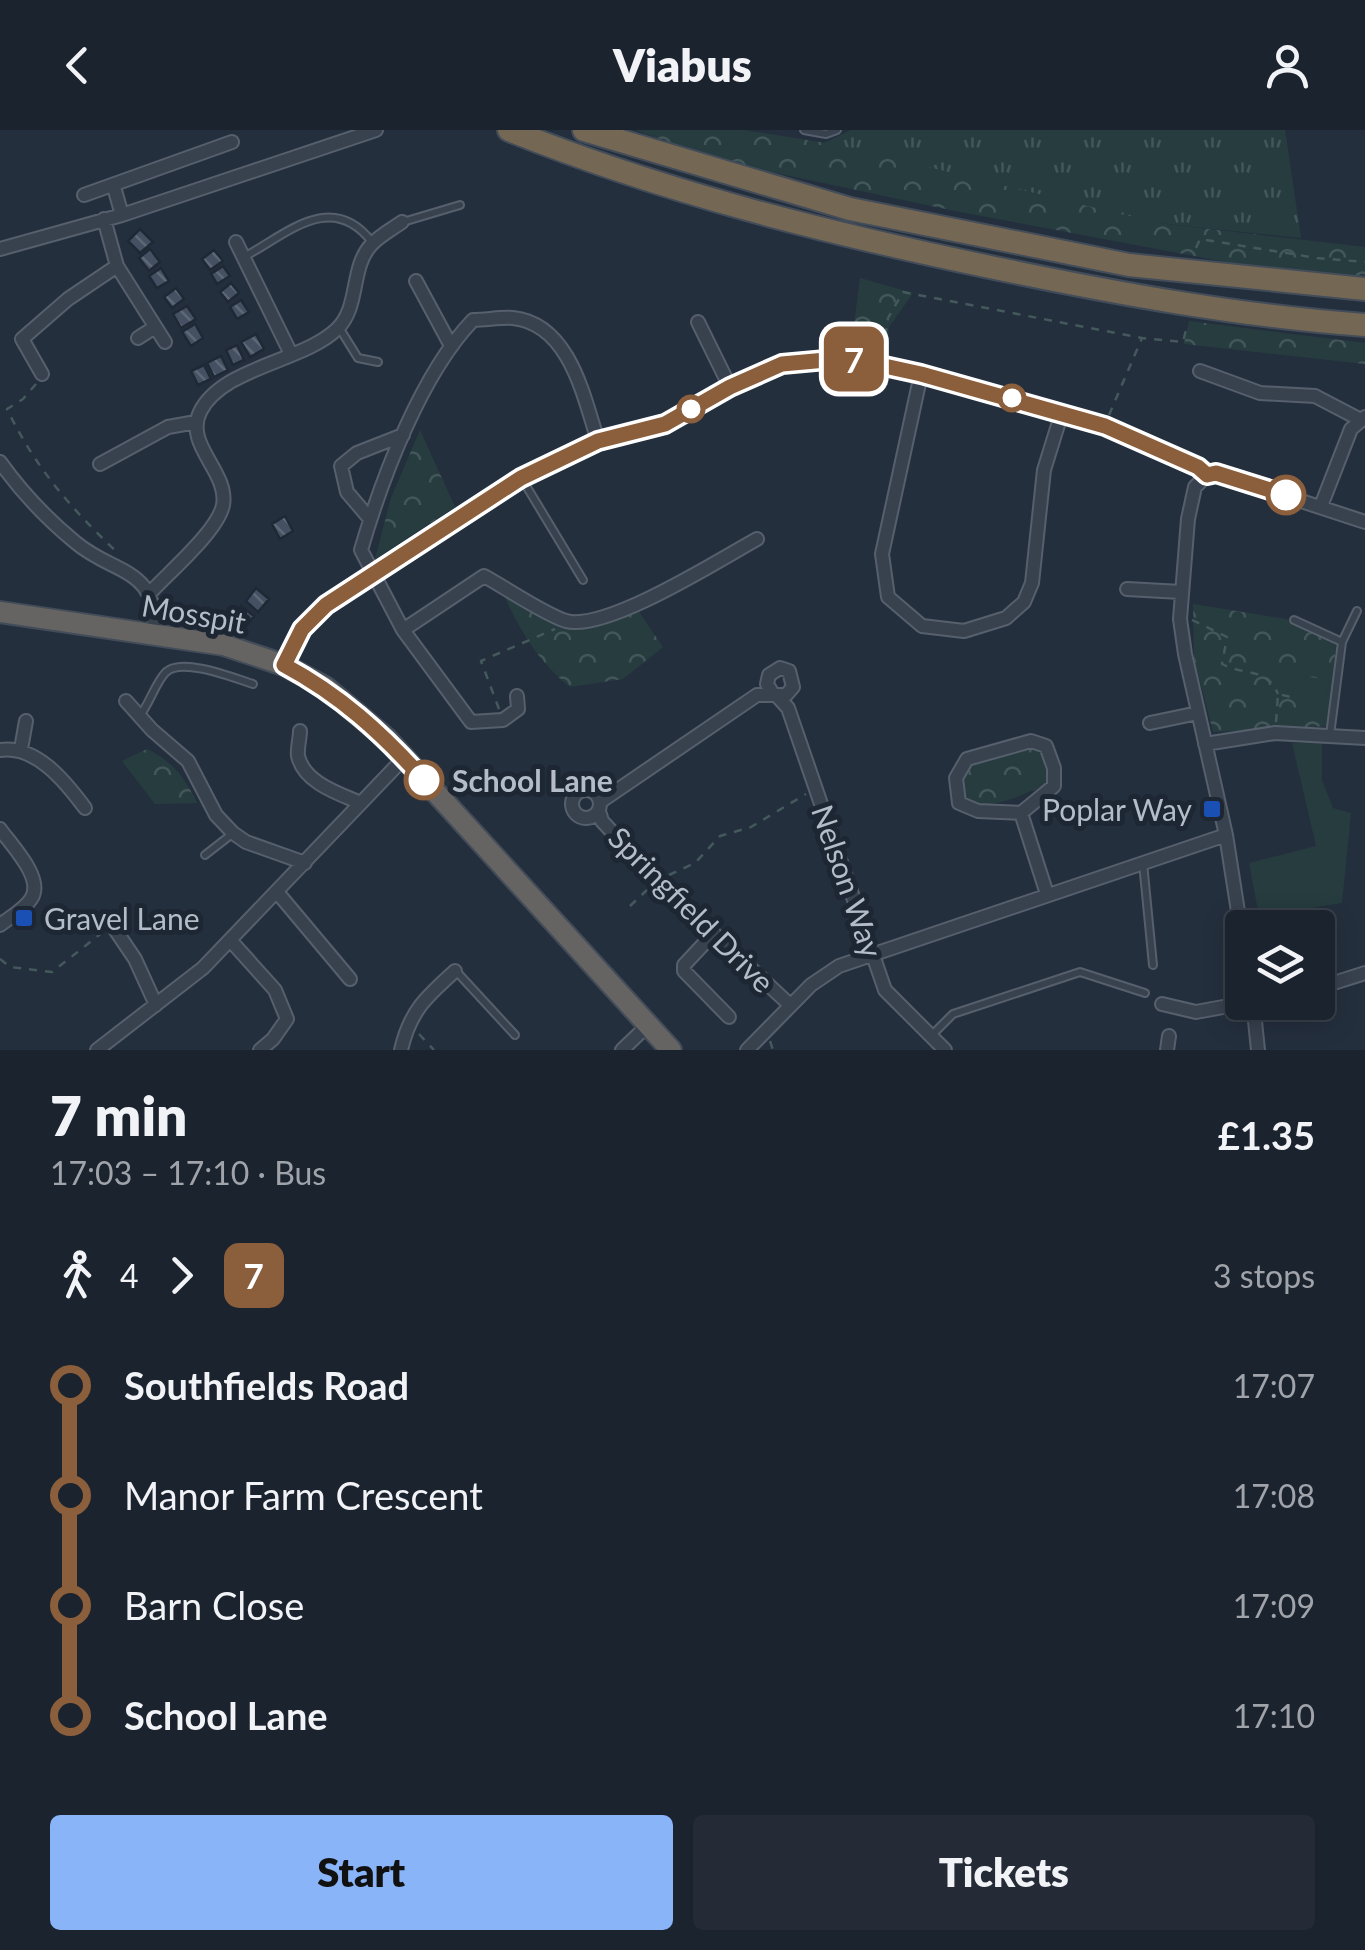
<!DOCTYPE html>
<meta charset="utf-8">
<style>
:root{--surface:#1b232e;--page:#242b36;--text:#f1f3f6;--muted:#a0a4aa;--line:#39404a;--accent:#8ab4f8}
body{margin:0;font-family:Lato,sans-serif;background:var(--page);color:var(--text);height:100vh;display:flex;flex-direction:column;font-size:38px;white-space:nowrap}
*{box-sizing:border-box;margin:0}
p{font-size:32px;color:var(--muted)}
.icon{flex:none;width:55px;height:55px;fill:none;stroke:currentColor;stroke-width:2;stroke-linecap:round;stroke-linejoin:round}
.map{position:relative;height:920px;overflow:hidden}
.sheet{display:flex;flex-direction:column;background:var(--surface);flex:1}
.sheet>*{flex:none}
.badge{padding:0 20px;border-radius:15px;font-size:35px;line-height:65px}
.controls{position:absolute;left:1225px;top:780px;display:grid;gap:20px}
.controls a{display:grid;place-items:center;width:110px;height:110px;border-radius:10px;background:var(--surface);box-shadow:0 5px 25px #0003,0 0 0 2px var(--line);font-size:50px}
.map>.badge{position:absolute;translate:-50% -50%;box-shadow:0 0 0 5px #fff}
.legs{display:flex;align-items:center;gap:15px;height:110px;padding:0 50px;font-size:32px}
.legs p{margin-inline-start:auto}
.summary{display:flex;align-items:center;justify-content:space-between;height:170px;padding:0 50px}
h1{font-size:55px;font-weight:800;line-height:75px}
.cta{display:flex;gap:20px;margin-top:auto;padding:20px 50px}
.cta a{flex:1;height:115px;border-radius:10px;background:var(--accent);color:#111;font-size:40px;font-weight:800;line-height:115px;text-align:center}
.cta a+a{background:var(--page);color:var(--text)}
ul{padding:0 50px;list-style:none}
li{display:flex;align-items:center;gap:35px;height:110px;font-size:38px}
li i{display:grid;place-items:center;width:15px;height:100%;margin:0 12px;background:currentColor}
li i::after{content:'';width:25px;height:25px;margin:-12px;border:8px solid;border-radius:50%;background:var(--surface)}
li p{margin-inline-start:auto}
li:first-child i{background:linear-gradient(#0000 50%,currentColor 0)}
li:last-child i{background:linear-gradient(currentColor 50%,#0000 0)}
header{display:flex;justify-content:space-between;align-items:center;height:130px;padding:0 50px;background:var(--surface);font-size:45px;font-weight:800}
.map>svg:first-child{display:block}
.grass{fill:url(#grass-tufts)}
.forest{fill:url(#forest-crowns)}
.garden{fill:#263c3f}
.building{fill:url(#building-back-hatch);stroke:#1f2835;stroke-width:2.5}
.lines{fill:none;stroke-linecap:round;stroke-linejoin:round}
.service-casing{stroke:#565f6c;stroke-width:10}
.minor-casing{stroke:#565f6c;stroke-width:16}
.trunk-casing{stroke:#434c59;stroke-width:24}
.motorway-casing{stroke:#434c59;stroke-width:26}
.path{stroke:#44595c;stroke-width:2.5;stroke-dasharray:8 8;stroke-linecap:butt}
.service{stroke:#38414e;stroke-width:6}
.minor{stroke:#38414e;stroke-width:12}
.trunk{stroke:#656462;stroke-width:20}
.motorway{stroke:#746855;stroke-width:22}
.line-1-casing{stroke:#fff;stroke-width:22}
.line-1{stroke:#8b5e3c;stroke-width:15}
.stop-1-dot{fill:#fff;stroke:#8b5e3c;stroke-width:5}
.transit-dot{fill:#1a4fb4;stroke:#1d2633;stroke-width:4}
.labels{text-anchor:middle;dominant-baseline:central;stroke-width:10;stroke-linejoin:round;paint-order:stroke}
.street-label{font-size:30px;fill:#b4bcc9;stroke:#1d2633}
.stop-label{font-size:30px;font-weight:bold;fill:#b4bcc9;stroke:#1d2633;text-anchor:start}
.poi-label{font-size:30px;fill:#b4bcc9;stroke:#1d2633;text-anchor:end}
</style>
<header><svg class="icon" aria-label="back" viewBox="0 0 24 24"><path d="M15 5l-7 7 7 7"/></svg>Viabus<svg class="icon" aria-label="person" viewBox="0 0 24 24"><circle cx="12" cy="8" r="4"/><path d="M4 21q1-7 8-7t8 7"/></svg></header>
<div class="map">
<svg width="1365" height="920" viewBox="0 0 1365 920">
<defs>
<pattern id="grass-tufts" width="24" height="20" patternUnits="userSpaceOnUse" patternTransform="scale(2.5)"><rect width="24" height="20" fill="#263c3f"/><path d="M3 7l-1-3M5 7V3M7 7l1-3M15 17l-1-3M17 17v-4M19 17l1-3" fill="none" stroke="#435659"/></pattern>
<pattern id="forest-crowns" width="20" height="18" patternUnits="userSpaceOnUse" patternTransform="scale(2.5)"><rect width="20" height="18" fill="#263c3f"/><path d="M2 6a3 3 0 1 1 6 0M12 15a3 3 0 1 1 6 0" fill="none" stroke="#435659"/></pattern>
<pattern id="building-back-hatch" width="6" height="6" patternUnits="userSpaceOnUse" patternTransform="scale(2.5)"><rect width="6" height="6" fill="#455162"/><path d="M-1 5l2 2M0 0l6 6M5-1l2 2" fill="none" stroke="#5d6877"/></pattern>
</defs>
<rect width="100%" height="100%" fill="#242f3e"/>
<!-- grass -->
<path class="grass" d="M851,0H1285L1301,108L1157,93L824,13Z"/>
<!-- forest -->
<path class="forest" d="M635,0H744L838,15L1157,93L1365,117V148L1258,138L955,81L725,32Z
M860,148L913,163L889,197L888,227L851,219Z
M1189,191L1365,213V234L1184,214Z
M420,300L455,377L375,429L391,368Z
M501,459L586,497L639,482L663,517L623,549L570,557C536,530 519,498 501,459Z
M1193,474L1286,489L1336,515L1329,596L1213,602L1194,528Z
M1031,611C1047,623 1049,634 1049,654C1024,663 990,683 963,671L962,651L968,634Z
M147,619C172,631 185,648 197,673L155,674L122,631Z"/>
<!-- garden -->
<path class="garden" d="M1297,545L1329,550L1326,574L1292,570Z
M1322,612V650L1333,678L1351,683L1342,773L1259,786L1249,733L1316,716L1292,613Z"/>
<!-- building -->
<path class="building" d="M140,99L153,112L140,123L128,111Z
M150,119L160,132L149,141L139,128Z
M214,120L223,131L210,140L202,129Z
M223,136L230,146L217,154L211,144Z
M161,138L169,151L157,158L149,146Z
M231,153L239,163L228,172L220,162Z
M176,158L184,169L172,178L164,167Z
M241,170L249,182L237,189L230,177Z
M187,176L196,189L181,198L173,184Z
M195,194L203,208L191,216L182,202Z
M256,204L264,219L250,227L241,212Z
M237,215L244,230L233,235L226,220Z
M221,226L228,240L214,247L207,233Z
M204,235L211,249L198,255L191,241Z
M285,386L293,401L280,409L272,394Z
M256,458L269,469L258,482L246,471Z
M241,476L254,486L243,500L230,490Z"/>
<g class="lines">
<defs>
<path id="service" d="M804,0L826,4L837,0
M403,92L460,75
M244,127C288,103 332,60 372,112
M340,199L358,228L378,232
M522,349L583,450
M1294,490L1342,512L1357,481
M141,584C150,572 156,552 166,542C182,527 234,548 253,554
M1330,605L1342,512
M205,725L232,704
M1143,733L1153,835
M456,841L515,905
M932,905L953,884L1080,842L1145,863"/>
<path id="minor" d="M114,57L122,85
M84,65L232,12
M104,89L117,136L165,212
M236,112L291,224
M0,119L122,85L376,0
M416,151L450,214
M698,192L730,257
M138,208L155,197
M1200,241L1260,263L1315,266L1359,289
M42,244L22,209L68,169L117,136
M921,244L882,424L888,467L922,496L964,501L1006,488L1024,472L1032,453L1044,340L1062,282
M0,332C22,363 46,388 75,412C115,446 159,436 154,505
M100,334L168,297L196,292
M1207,345L1195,357L1188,389L1180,489L1185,524L1226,705L1242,807
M1321,376L1351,299L1365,287
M370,389L347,362L341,336L357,323L403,305
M1127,459L1181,462
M149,464C168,443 218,401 223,375C229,342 184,315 200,282C222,237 303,232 337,199C360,177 350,138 371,115C379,106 392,99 402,92
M403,500L484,446C506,458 544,484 566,491C606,502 719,430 757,409
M284,535L303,499L326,475L521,348L598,311L665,294L730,257L783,234L847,228L921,244L1105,296L1198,337L1207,345L1216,343L1365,392
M517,566L518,579L503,590L471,592L403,500L361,420C382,348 421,244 473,190C486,190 501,187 513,188C570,194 584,268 598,311
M777,566L788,578L885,860L945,920
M126,571L152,600L188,631L216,685L233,703L246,712L305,733
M1150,593L1198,583
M300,601C300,608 297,619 298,626C304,653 340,664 361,673
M1205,614L1275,603L1365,608
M21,619L26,591
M0,620C36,615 65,651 85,678
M572 674a14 14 0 1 1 28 0a14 14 0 1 1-28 0Z
M600,672L757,565H786L793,557L789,541L780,538L769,545L767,554L773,564
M599,681L602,691L657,751L790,875
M1021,683L978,681L959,673L956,648L967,629L1031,611L1046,616L1054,638V656L1021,683L1047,764
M0,699C12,716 45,749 31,769C24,780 10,787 0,795
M277,762L350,849
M112,795L135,829L156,875
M714,803L684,835V841L729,887
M231,811L275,860L287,889L273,909L260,920
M1318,858L1365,843
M1253,872L1258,920
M1162,874L1196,882L1250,872
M97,920L203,838L404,628
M401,920C410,881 426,867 455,841
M622,920L647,896
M747,920L811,855L839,836L1226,705
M1167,920L1169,906"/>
<path id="trunk" d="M0,482L224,515L284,535L325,557L387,609L671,920"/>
<path id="motorway" d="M509,0C664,62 827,103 990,137C1114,163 1239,186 1365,195
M584,0L850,79L1129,135L1365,159"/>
</defs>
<!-- service casing -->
<use href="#service" class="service-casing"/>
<!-- minor casing -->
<use href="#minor" class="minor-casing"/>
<!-- trunk casing -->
<use href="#trunk" class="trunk-casing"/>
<!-- motorway casing -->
<use href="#motorway" class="motorway-casing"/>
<!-- path -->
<path class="path" d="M1196,118L1200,109L1317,128L1365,132
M883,222L888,188L903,162L1142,208
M36,254L23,269L7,279C35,337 71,379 118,423
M1109,285L1142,208L1183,212L1187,196
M1192,490L1227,507L1222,534C1244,546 1267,537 1278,564
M499,579L481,531L555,499
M1276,592L1278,564L1291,567
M669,745L695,733L720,706L751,697L806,664
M630,776L647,760
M0,829L10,837L52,842L103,802
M419,904L434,920
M770,911L773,920"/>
<!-- service -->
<use href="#service" class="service"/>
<!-- minor -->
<use href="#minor" class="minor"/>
<!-- trunk -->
<use href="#trunk" class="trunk"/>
<!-- motorway -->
<use href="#motorway" class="motorway"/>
</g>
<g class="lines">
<defs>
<path id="line-1" d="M424,650C382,603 340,565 284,535L302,499L326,475L521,348L598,311L665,294L730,257L782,234L848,228L921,244L1105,296L1198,337L1207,345L1216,343L1286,365"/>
</defs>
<!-- line-1 casing -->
<use href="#line-1" class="line-1-casing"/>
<!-- line-1 -->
<use href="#line-1" class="line-1"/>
</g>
<!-- markers -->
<g class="stop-1-dot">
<circle cx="1012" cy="268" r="12"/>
<circle cx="691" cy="279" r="12"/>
<circle cx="1286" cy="365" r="18"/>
<circle cx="424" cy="650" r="18"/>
</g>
<g class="transit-dot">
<rect x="1202" y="669" width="20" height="20" rx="5"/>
<rect x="14" y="778" width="20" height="20" rx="5"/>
</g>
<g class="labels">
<!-- street labels -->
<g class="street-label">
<text transform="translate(194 483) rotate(10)">Mosspit</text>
<text transform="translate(848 751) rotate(71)">Nelson Way</text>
<text transform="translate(692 779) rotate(45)">Springfield Drive</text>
</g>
<!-- stop labels -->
<g class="stop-label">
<text x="452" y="650">School Lane</text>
</g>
<!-- poi labels -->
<g class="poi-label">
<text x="1192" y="679">Poplar Way</text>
<text x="44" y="788" text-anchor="start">Gravel Lane</text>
</g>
</g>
</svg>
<div class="controls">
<a><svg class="icon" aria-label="layers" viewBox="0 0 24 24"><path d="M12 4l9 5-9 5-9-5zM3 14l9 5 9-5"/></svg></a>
</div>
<b class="badge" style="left:854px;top:229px;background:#8b5e3c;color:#fff">7</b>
</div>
<section class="sheet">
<div class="summary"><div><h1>7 min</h1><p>17:03 – 17:10 · Bus</p></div><b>£1.35</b></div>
<div class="legs"><svg class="icon" aria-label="walk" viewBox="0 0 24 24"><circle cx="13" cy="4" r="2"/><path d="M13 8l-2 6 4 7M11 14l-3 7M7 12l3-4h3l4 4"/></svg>4<svg class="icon" aria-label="forward" viewBox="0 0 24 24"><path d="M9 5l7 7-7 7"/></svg><b class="badge" style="background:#8b5e3c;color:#fff">7</b><p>3 stops</p></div>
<ul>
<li><i style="color:#8b5e3c"></i><b>Southfields Road</b><p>17:07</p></li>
<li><i style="color:#8b5e3c"></i><span>Manor Farm Crescent</span><p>17:08</p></li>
<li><i style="color:#8b5e3c"></i><span>Barn Close</span><p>17:09</p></li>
<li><i style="color:#8b5e3c"></i><b>School Lane</b><p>17:10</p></li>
</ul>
<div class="cta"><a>Start</a><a>Tickets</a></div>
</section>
